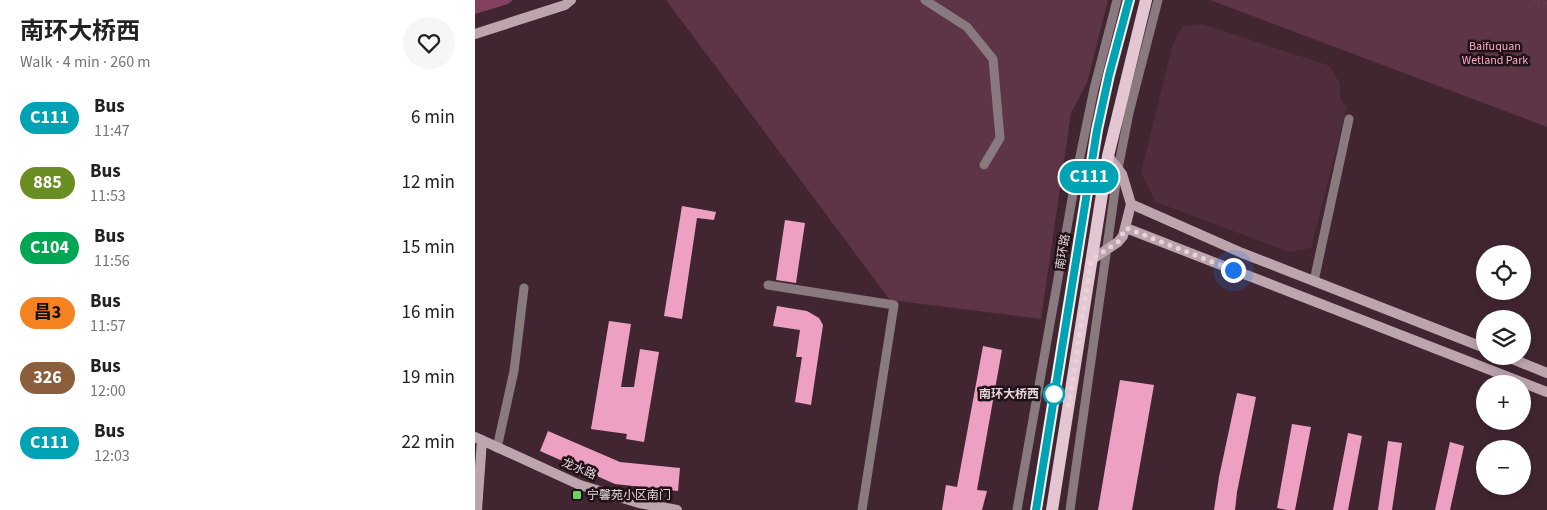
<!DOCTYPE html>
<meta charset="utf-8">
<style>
:root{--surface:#fff;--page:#f6f6f6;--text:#222;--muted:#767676}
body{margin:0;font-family:"Source Sans 3","Noto Sans SC",sans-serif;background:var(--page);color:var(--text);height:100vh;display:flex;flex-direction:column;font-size:19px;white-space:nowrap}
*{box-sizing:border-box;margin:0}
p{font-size:16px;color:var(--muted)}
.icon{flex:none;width:28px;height:28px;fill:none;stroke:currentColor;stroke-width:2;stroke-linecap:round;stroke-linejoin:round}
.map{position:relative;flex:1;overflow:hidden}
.details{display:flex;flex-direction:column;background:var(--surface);width:475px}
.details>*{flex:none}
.badge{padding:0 10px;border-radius:16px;font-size:18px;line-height:32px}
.tools{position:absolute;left:1001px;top:245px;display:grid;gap:10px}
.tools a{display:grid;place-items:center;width:55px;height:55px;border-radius:50%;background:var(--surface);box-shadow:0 2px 12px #0003;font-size:25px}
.you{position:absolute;width:25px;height:25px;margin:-12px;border:4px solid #fff;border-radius:50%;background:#1a73e8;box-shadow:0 0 0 8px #1a73e833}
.map>.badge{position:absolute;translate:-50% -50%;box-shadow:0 0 0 2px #fff}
.round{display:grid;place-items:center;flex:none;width:52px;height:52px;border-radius:26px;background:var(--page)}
.summary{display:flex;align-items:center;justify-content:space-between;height:85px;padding:0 20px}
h1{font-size:24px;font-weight:700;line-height:38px}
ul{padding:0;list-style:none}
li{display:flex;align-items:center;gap:15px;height:65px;padding:0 20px}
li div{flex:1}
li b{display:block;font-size:19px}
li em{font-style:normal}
li .badge{min-width:55px;font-weight:700;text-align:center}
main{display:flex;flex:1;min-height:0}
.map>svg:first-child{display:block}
.built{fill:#4f2d3c}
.green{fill:#5d3547}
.forest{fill:#83405f}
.building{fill:#eea0c2}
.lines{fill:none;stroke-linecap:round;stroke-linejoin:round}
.path{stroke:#7b636d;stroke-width:1;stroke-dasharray:1 4;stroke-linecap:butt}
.street{stroke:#897a80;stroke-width:9}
.secondary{stroke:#bda5ae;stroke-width:10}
.primary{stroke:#e4c6d2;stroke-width:12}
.line-casing{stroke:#fff;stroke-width:11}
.line{stroke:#00a3b4;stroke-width:8}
.walk{stroke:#e6d4db;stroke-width:5;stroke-dasharray:0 9}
.stop-dot{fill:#fff;stroke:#00a3b4;stroke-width:2.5}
.poi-dot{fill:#6cd362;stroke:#1f1318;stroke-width:2}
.labels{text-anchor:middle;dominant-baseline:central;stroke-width:5;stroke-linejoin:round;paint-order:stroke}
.park-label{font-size:12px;fill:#faa9cc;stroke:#1f1318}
.street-label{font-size:12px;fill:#e6d4db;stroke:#1f1318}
.stop-label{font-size:12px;font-weight:bold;fill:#e6d4db;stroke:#1f1318;text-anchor:end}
.poi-label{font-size:12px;fill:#e6d4db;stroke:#1f1318;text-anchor:start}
</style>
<main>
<section class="details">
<div class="summary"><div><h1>南环大桥西</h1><p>Walk · 4 min · 260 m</p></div><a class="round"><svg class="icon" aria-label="heart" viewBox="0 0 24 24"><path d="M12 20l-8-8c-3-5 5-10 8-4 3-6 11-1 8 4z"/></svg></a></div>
<ul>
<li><span class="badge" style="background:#00a3b4;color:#fff">C111</span><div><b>Bus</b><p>11:47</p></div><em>6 min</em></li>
<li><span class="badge" style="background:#6b8e23;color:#fff">885</span><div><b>Bus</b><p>11:53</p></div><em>12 min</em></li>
<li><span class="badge" style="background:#00a651;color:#fff">C104</span><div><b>Bus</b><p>11:56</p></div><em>15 min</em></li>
<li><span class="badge" style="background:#f58220;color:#111">昌3</span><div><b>Bus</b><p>11:57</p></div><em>16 min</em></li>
<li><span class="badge" style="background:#8b5e3c;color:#fff">326</span><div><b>Bus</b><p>12:00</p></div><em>19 min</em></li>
<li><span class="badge" style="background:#00a3b4;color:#fff">C111</span><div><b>Bus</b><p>12:03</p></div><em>22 min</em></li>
</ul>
</section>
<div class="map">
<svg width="1072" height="510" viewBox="0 0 1072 510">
<rect width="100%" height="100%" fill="#412631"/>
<!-- built -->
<path class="built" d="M727,24L855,66L865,84V100L872,107L836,248L814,252L681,202L666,173L698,43L708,26Z"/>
<!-- green -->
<path class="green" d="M191,0H633L612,83L596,113L566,319L415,300Z
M735,0H1072V127Z"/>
<!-- forest -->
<path class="forest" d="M0,0H38L33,4L0,14Z"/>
<!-- building -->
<path class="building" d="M207,206L241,212L239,220L222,218L207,319L189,316Z
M310,220L330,223L321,283L301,280Z
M302,306L332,311L344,318L348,325L336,405L320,402L327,357H321L325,330L298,326Z
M134,321L156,324L146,387H159L165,349L184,352L169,442L151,439L152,434L116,429Z
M508,346L527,350L502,490L512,491L507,510H467L471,485L482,487Z
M645,380L679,385L657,510H623Z
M762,393L781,397L762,492L760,510H739L744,477Z
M817,424L836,427L820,510H812L802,508Z
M73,431L145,462L205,468L203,491L140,484L65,451Z
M873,433L887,436L873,510H858Z
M913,441L927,443L917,510H903Z
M975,442L989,446L975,510H960Z"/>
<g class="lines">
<!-- path -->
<path class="path" d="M1059,0L1072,4"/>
<!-- street -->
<path class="street" d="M450,0L492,27L518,59L525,138L509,165
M839,281L874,119
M293,285L419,305L387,510
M22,448L39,371L49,288
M542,510L602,171L619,89L642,0
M595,510L643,169L654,113L683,0"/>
<!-- secondary -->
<path class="secondary" d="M0,34L90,5L96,0
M656,204L767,253L1010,348
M651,228L1072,392
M616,260L643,242L648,236L656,204L647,174L633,156
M1030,356L1072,373
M0,437L105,485L164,503L202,510
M2,510L7,440"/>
<!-- primary -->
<path class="primary" d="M561,510L622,130L634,75L654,0
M577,510L633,156L671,0"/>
</g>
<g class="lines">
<defs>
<path id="line" d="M561,510L622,130L634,75L654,0"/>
</defs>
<!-- line casing -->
<use href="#line" class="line-casing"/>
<!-- line -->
<use href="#line" class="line"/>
<!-- walk -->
<path class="walk" d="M579,394L594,405L616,260L643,242L651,228L758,270"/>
</g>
<!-- markers -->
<circle class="stop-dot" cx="579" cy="394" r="10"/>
<rect class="poi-dot" x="97" y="490" width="10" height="10" rx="2.5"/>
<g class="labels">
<!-- park labels -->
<g class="park-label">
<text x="1020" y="46">Baifuquan<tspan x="1020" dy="14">Wetland Park</tspan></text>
</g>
<!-- street labels -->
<g class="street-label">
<text transform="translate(588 252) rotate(-81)">南环路</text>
<text transform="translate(104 469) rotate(23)">龙水路</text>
</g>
<!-- stop labels -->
<g class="stop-label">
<text x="564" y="394">南环大桥西</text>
</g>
<!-- poi labels -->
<g class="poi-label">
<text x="112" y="495">宁馨苑小区南门</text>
</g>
</g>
</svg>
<div class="tools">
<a><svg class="icon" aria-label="locate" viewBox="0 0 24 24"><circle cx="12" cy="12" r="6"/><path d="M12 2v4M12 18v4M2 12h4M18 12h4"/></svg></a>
<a><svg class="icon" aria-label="layers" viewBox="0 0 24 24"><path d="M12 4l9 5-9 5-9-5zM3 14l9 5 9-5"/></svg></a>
<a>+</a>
<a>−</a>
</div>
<div class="you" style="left:758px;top:270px"></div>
<b class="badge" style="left:614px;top:177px;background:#00a3b4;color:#fff">C111</b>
</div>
</main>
